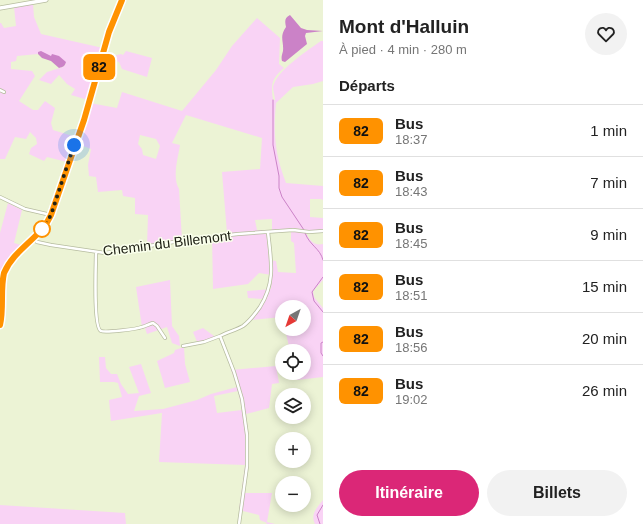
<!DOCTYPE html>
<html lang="fr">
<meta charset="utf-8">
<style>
:root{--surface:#fff;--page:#f2f2f2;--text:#222;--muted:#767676;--line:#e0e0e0;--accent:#db2777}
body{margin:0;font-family:Helvetica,sans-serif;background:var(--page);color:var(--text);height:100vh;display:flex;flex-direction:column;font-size:15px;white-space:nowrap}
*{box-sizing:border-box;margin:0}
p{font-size:13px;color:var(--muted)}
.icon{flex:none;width:22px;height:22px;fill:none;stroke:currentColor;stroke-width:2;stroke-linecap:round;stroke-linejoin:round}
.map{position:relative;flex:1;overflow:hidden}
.side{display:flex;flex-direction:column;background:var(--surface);width:320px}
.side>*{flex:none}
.badge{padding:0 8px;border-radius:6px;font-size:14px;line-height:26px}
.needle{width:26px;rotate:220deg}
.tools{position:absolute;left:275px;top:300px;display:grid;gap:8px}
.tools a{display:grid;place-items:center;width:36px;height:36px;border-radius:50%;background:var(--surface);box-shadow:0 2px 10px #0003;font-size:20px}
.you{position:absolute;width:20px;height:20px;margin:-10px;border:3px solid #fff;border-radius:50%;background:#1a73e8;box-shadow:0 0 0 6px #1a73e833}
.map>.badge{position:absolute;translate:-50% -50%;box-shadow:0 0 0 2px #fff}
h2{padding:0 16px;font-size:15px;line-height:36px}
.round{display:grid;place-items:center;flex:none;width:42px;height:42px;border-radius:21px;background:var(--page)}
.summary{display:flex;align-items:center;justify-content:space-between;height:68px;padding:0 16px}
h1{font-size:19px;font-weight:700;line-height:30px}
.primary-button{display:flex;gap:8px;margin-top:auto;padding:8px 16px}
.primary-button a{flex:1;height:46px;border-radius:24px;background:var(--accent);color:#fff;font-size:16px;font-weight:700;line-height:46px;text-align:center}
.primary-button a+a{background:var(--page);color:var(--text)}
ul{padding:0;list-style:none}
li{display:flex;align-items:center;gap:12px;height:52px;padding:0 16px;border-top:1px solid var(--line)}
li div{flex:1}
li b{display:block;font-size:15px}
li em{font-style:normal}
li .badge{min-width:44px;font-weight:700;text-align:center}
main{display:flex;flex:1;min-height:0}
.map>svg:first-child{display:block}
.green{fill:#f9d3f5;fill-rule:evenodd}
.water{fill:#cb82c7}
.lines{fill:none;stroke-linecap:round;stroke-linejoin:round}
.stream{stroke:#cb82c7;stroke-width:1}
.minor-casing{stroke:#b6bc9f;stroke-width:4}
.major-casing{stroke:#b6bc9f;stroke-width:5}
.minor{stroke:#fff;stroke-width:2.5}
.major{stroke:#fff;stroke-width:3.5}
.line-casing{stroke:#fff;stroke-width:9}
.line{stroke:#ff9200;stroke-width:6}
.walk{stroke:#202217;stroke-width:4;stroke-dasharray:0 7.2}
.stop-dot{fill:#fff;stroke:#ff9200;stroke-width:2}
.labels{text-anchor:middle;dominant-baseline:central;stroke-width:3;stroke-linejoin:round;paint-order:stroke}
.street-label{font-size:14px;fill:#202217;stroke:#faffec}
</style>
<main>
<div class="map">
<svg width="323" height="524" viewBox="0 0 323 524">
<rect width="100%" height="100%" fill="#ecf3d5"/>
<!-- green -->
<path class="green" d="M33,4L34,17L41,34L103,48L88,100L71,95L75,89L67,84L59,75L51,84L39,80L47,72L63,67L66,64L51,56L38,52V54L17,56L16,61L11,62V69L32,71L35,76L19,101L33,110H38L45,101L55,108L51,123L53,130L76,137L67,162L47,157L44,161L29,154L31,148L37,144L36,138L30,132L26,139L15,137L5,159H0V23H1L4,28L16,26L14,7Z
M257,18L280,38L279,64L284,68C271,79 271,85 273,100H275C275,96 273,91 273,87C276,71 308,50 321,41H323V81L313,84L293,87L276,103C273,134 275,154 286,183L323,186V200L321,199H310V217L323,218V229L310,231L295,228L272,230V219L255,220L257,230H266L269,260L276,261L278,272L296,273L294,243L291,241V232L296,231L306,233C310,241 314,246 323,244V280L313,291L314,297L323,308V377L297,380L295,373H304V351H290L285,329H304V307H282V317L252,320L249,319L264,299L248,298L247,291L271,289L272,275L259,273L248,284L213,289L212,235L227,233L222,172L260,169L262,138L186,115L172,143L180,145C178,158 172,177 179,189L182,240L147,246L148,215L135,214V198L123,196L122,190L98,192L96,177L89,176L88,165L91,149L78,144L90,103L117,108L122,92L182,111L216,70L232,46ZM140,135L156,139L160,146L156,159L143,155L142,149L138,144Z
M126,51L152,58L147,77L122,69L119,62L112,60L114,56L121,54L123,55Z
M8,203L22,210L14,243L21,245L7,262L0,276V233Z
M170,280L172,326L179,336L180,346L172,343L167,327L147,334L145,328L110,332L109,330L142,327L136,287Z
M203,328L214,336L215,339L198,344L193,332Z
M184,347L185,364L190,382L165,388L157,361L174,353L175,350Z
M99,357H105L106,368L111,374H117L121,384L128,394L139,393L129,367L141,364L151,393L139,396L134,411L163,409L197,400L211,394L237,387L231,370L276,366L279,383L272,384L269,408L246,414L249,438V464L244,493H272L267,522L275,524H266L267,523L260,520L259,515L239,510L245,465L159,462L162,413L111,421L109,400L122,397L118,383L114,382H100ZM238,391L242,410L217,413L214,396Z
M323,500V524H315C310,514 317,508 323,500Z
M0,505L125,513L126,524H0Z"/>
<!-- water -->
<path class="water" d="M290,15L301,28L307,30L323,31L306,33L305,36L307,44L285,62L282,61C281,57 282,55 283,51C284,41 279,37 286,27C285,22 284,18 290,15Z
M41,51L51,56L52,54L59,56L66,62C65,66 63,67 59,68L51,61L42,58L38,54V52Z"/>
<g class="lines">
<!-- stream -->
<path class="stream" d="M273,100V145L279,176V188L282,197L304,230
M305,233C310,246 320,248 323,260
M323,277L312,292L314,301L323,312
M323,342L321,343V353L323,356
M320,524L317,515L323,505"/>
<defs>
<path id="minor" d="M0,90L4,92
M0,197L25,209L51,215
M33,238L37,242L51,245L105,253L186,240L238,234L293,230L309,232L323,231
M96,252C96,263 93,328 101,331C105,333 137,329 142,327C146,326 149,324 153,323L157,326L165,338
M183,346L204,342L220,336
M239,524L247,466V435L242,399L234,372L220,336C228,332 236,330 243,326C250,321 255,314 260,307C276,282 271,260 268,232"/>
<path id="major" d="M0,8L46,0
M0,325C4,308 0,291 4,274C13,250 39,238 50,216L84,120L108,35L122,0"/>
</defs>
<!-- minor casing -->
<use href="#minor" class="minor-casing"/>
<!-- major casing -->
<use href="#major" class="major-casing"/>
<!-- minor -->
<use href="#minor" class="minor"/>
<!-- major -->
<use href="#major" class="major"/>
</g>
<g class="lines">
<defs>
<path id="line" d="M0,325C4,308 0,290 4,273C14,249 41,238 51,215L84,120L109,32L122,0"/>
</defs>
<!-- line casing -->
<use href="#line" class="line-casing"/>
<!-- line -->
<use href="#line" class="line"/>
<!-- walk -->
<path class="walk" d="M42,229L51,215L74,145"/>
</g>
<!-- markers -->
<circle class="stop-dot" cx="42" cy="229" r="8"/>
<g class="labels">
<!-- street labels -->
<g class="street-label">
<text transform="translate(167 243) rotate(-7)">Chemin du Billemont</text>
</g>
</g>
</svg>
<div class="tools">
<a><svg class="needle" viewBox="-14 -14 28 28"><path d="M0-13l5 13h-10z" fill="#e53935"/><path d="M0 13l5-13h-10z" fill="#767676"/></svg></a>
<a><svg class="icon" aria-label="locate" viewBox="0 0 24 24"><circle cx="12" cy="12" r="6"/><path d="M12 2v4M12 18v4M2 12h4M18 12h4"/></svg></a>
<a><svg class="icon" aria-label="layers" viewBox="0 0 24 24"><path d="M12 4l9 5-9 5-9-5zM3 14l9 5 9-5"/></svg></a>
<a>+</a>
<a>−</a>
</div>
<div class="you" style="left:74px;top:145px"></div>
<b class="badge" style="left:99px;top:67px;background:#ff9200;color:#111">82</b>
</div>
<section class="side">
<div class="summary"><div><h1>Mont d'Halluin</h1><p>À pied · 4 min · 280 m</p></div><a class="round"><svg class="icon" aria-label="heart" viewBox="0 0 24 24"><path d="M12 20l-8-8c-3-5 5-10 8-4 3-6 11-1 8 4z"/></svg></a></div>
<h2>Départs</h2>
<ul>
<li><span class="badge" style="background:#ff9200;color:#111">82</span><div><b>Bus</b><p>18:37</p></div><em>1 min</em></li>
<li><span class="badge" style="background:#ff9200;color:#111">82</span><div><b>Bus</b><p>18:43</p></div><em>7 min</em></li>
<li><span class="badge" style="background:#ff9200;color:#111">82</span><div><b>Bus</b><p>18:45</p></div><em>9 min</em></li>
<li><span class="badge" style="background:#ff9200;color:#111">82</span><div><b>Bus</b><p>18:51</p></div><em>15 min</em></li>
<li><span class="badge" style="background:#ff9200;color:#111">82</span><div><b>Bus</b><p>18:56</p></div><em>20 min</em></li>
<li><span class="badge" style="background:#ff9200;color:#111">82</span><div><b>Bus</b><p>19:02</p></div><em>26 min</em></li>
</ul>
<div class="primary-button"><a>Itinéraire</a><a>Billets</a></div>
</section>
</main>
